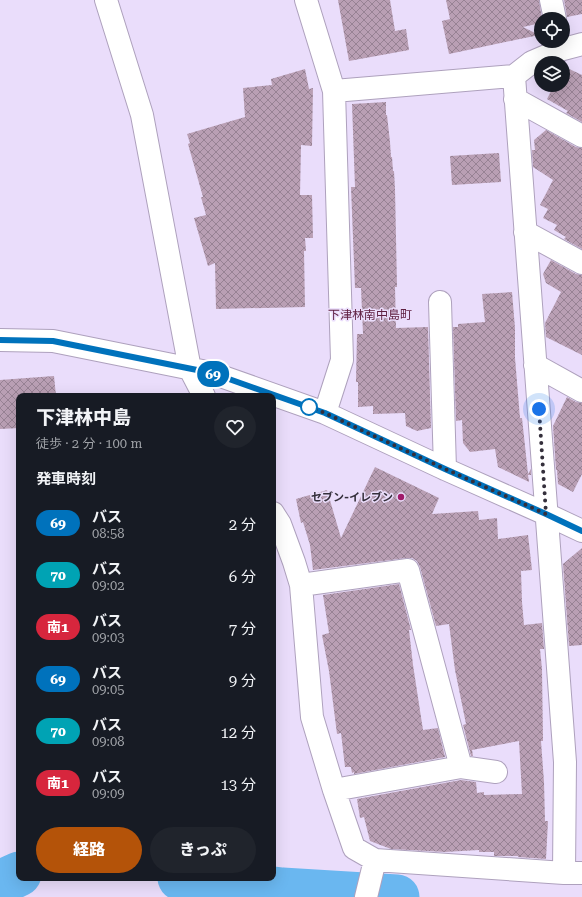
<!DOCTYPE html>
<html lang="ja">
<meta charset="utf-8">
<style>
:root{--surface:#171b24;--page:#20242c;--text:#f1f3f6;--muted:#9ea1a6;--accent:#b45309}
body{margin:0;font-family:"Roboto Serif","Noto Sans JP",serif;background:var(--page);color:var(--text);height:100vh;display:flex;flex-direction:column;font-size:15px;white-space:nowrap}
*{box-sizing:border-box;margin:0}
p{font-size:13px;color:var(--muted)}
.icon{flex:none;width:22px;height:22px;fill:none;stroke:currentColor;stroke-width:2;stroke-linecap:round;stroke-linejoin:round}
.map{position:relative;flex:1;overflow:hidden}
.drawer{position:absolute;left:16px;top:393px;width:260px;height:488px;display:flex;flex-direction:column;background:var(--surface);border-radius:8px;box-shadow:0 4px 16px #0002}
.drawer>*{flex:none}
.badge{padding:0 8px;border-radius:13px;font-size:14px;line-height:26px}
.buttons{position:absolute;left:534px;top:12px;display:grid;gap:8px}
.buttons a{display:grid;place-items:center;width:36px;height:36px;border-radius:50%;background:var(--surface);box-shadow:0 4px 16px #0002;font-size:20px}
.you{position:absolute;width:20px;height:20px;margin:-10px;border:3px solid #fff;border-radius:50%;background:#1a73e8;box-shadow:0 0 0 6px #1a73e833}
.map>.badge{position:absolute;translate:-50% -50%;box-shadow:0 0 0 2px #fff}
h2{padding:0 20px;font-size:15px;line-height:36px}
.round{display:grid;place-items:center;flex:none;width:42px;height:42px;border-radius:21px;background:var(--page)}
.summary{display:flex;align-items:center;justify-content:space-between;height:68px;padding:0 20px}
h1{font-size:19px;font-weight:800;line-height:30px}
.action{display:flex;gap:8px;margin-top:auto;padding:8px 20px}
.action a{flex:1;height:46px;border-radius:24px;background:var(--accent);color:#fff;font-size:16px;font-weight:800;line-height:46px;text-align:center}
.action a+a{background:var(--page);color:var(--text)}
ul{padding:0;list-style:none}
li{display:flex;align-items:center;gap:12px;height:52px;padding:0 20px}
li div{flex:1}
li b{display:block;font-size:15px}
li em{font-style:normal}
li .badge{min-width:44px;font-weight:700;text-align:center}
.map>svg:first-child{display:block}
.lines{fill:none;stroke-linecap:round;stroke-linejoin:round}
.river{stroke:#6ab7f0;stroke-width:45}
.building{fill:url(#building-cross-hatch)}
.minor-casing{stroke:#aea1bd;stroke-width:24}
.minor{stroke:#fff;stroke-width:22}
.line-casing{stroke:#fff;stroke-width:9}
.line{stroke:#0072bc;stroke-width:6}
.walk{stroke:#342f3b;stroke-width:4;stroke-dasharray:0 7.2}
.stop-dot{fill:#fff;stroke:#0072bc;stroke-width:2}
.poi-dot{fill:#a01b6a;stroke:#eaddfb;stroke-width:1.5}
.labels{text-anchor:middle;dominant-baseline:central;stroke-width:3;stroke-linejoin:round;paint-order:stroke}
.poi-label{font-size:11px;font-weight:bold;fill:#342f3b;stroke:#eaddfb;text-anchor:end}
.neighbourhood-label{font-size:12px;fill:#5f2041;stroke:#eaddfb}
</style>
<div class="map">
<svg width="582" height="897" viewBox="0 0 582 897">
<defs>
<pattern id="building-cross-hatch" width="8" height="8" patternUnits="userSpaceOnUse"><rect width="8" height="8" fill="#b99fb4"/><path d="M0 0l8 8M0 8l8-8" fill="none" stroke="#978294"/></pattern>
</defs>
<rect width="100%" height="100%" fill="#eaddfb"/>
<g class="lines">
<!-- river -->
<path class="river" d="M180,878L282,890L397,897
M0,883L19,874"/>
</g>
<!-- building -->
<path class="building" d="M338,0H390L395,31L406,29L409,50L349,61Z
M446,0H539L542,19H541V23L523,27L539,35L449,54L442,21L450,19Z
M564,0H582V14L567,17Z
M565,67L582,75V122L566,113L568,111L547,99L554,85H563V71Z
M305,69L309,89L313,88L312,146L301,145L300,195H312L313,238H305L306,251H304L305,307L216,309L215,263L208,266L194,218L206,215L201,197H203L188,144L190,143L187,134L245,117L243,88L272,85L271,79Z
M386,102V115H387L390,142L391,157H392L393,171H394L395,189L397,287H395L396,328L428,327L431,428L417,431L406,426L405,413L373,414V406L358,407V382H356L357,334H363L361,288H355L351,187H355L352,104Z
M546,130L576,147L582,148V249L564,239L566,237L554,230L557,225L543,218L548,209L540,205L553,180L533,167L532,150H535L534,140Z
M499,153L501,182L452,185L450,156Z
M551,260L576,274L582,275V355L546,337L545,323L561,292L546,283L543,274Z
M512,292L515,328V358L520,418H522L528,474L531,469V475H528L529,482L498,467L495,449L470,452L463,443L462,420L456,421L453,327H458V324L485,322L482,294Z
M54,376L56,396H19V428L0,429V380Z
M567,397L576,402L582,403V474L573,492L558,484L557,470H556L553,426Z
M375,467L439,498L432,514L478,511L479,520L497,518L498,539L528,535L532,570L521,571L522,602L524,625L542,623L544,649H540L542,669L543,741H541L544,782L545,821H548L546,859L518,857V856H494V852H479V850L445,852L391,849L370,841L364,817L360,818L357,799L461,780L476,782L477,793L484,792V795L522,794L519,741L472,750L473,756H471L463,725L466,724L455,670L449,624L436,626L420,567L417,561L412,558H406L313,570L310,545L303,522L301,523L296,499L327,490L341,538Z
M582,548V645L569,646L563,564Z
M399,584L411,630H409L413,665L423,730L438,728L445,757L354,774V772L352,773L351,767H345L341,733L337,734L329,671L322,635L329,633L323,595Z"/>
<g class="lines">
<defs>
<path id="minor" d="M106,0L142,115L190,369L204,396
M306,0L334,91L342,360L325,413
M551,0L555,19
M514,76L565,762L564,873
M334,91L514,76L532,62L560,50L582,44
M515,99L582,136
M525,232L582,263
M440,302L445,469
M0,340L53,341L212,373L325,413L445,469L546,514L582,531
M535,365L582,391
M273,513L280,524L294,562L301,585L312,717L334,790L354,848L375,860L564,873H582
M301,585L408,570L461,767L334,790
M461,767L496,772
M366,897L375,860"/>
</defs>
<!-- minor casing -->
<use href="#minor" class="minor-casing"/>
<!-- minor -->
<use href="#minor" class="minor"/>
</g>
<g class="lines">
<defs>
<path id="line" d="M0,340L53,341L212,373L325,413L445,469L546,514L582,531"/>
</defs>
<!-- line casing -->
<use href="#line" class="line-casing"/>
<!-- line -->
<use href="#line" class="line"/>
<!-- walk -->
<path class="walk" d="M309,407L325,413L445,469L546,514L539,409"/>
</g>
<!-- markers -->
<circle class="stop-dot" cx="309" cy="407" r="8"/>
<circle class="poi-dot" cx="401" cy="497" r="4"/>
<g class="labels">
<!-- poi labels -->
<g class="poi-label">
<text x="393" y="497">セブン-イレブン</text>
</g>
<!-- neighbourhood labels -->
<g class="neighbourhood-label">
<text x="370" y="315">下津林南中島町</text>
</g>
</g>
</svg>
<div class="buttons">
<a><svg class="icon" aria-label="locate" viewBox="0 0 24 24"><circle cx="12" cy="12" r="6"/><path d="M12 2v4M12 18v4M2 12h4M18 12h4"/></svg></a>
<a><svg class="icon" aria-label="layers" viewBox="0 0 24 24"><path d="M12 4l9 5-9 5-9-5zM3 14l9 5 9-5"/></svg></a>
</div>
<div class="you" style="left:539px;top:409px"></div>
<b class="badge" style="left:213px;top:374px;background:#0072bc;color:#fff">69</b>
<section class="drawer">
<div class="summary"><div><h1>下津林中島</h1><p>徒歩 · 2 分 · 100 m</p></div><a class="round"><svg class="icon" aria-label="heart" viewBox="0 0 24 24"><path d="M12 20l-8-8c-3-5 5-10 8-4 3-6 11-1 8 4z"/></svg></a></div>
<h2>発車時刻</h2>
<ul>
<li><span class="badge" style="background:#0072bc;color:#fff">69</span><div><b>バス</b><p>08:58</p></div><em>2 分</em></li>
<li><span class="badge" style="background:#00a3b4;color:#fff">70</span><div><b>バス</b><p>09:02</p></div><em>6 分</em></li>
<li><span class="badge" style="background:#d7263d;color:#fff">南1</span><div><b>バス</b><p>09:03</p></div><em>7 分</em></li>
<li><span class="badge" style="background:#0072bc;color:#fff">69</span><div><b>バス</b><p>09:05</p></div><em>9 分</em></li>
<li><span class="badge" style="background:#00a3b4;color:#fff">70</span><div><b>バス</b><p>09:08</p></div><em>12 分</em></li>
<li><span class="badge" style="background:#d7263d;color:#fff">南1</span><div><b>バス</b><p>09:09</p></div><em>13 分</em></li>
</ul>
<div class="action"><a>経路</a><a>きっぷ</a></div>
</section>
</div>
